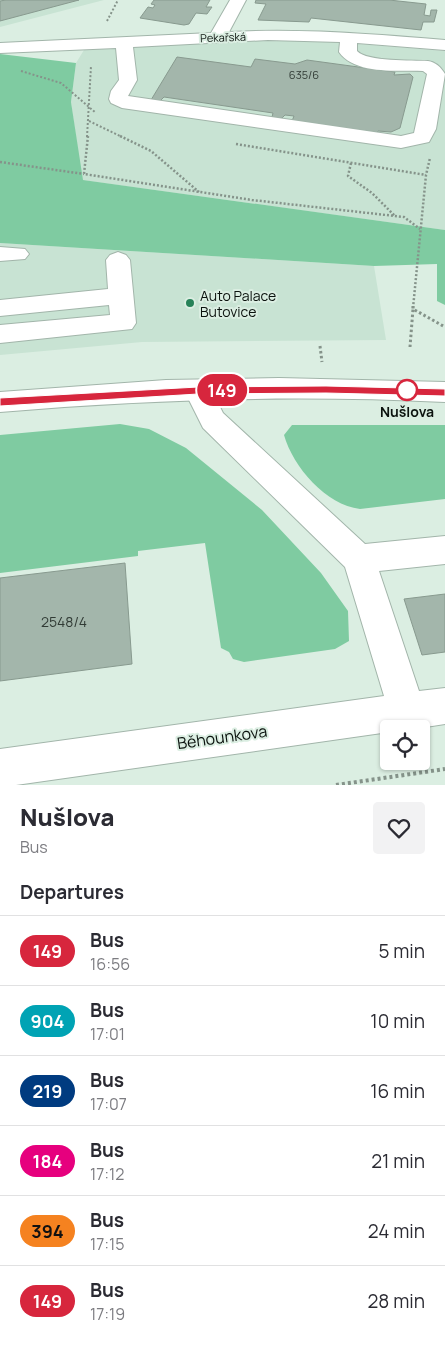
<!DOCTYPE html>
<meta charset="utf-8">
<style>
:root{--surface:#fff;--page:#f2f2f3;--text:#2b2b33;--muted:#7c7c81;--line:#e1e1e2}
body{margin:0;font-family:Manrope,sans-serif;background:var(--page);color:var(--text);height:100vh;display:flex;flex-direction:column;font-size:19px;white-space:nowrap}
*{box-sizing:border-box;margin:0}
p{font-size:16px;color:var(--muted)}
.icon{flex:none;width:28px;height:28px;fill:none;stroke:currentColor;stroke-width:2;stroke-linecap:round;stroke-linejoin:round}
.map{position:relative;height:785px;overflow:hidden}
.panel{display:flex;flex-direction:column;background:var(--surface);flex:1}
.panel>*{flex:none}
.badge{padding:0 10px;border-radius:16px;font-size:18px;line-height:32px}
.controls{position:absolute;left:380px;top:720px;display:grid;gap:10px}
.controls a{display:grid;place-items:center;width:50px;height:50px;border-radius:5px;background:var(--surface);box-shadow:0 1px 4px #0004;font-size:25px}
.map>.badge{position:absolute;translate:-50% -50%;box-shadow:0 0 0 2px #fff}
h2{padding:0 20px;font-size:19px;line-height:45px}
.round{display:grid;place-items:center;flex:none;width:52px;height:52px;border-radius:5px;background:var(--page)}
.overview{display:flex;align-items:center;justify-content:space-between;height:85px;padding:0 20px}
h1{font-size:24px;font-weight:800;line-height:38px}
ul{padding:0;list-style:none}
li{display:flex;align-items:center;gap:15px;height:70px;padding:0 20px;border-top:1px solid var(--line)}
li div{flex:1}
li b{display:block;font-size:19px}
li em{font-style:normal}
li .badge{min-width:55px;font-weight:700;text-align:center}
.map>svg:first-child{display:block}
.built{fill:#c8e3d3}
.green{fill:#7fcba1}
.building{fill:#a3b6ab;stroke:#889a8f}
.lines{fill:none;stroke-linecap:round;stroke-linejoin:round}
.minor-casing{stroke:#a2b5aa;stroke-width:2}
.major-casing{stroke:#a2b5aa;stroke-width:2}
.path-far3{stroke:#85938a;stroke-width:2;stroke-dasharray:2 2;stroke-linecap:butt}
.path-far2{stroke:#85938a;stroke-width:2.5;stroke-dasharray:2 2;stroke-linecap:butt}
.path-far1{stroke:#85938a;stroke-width:3;stroke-dasharray:2.5 2.5;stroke-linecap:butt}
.path{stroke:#85938a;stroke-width:4;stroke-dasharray:3 3;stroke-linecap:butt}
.minor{fill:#fff;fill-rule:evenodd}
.major{fill:#fff;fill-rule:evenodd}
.line{fill:#d7263d;stroke:#fff}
.poi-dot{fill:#278258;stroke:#dbeee2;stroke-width:2}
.stop-dot{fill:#fff;stroke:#d7263d;stroke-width:2.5}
.labels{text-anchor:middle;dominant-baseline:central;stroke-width:4;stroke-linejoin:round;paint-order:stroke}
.far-street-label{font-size:11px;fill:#0b120e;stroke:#dbeee2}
.number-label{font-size:11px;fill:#313b35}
.poi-label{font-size:14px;fill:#0b120e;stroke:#dbeee2;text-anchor:start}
.stop-label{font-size:14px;font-weight:bold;fill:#0b120e;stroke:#dbeee2}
.near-number-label{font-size:14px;fill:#313b35}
.near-street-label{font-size:16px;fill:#0b120e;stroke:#dbeee2}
</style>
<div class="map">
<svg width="445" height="785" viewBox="0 0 445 785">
<rect width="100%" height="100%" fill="#dbeee2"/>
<!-- built -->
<path class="built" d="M0,0H104L0,27Z
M256,40L322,41L445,51V230L82,180L71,102L76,63L84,50L132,45Z
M0,243L374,266L386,340L142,342L0,355Z"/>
<!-- green -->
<path class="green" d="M0,54L76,63L71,102L83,180L445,230V305L437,301V264L374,266L0,243Z
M120,424L149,429L186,448L262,510L321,573L348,611L349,641L335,649L244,662L233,659L229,652L221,648L205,543L138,551V556L0,573V435Z
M292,425H445V499L360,509C326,505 293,467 284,435Z"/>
<!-- building -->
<path class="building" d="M6,0H79L0,21V1Z
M154,0H210L206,7H212L207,14L196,13L189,24L184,25L140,18L148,7L153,8L155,5L151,4Z
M256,0H389L426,4L424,15L430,16L431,10H437L434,22H423L421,30L311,18L309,22L258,20L266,4L255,3Z
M177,57L251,67L255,59L295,64L307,60L395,72L394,75L410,74L413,77L400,128L391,132L378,131L377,133L292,121L294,116L285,115L282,118L276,119L272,117L273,113L164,97L160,101L151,100Z
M125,563L132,664L0,681V578Z
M445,594V652L422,655L404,599Z"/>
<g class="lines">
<defs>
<path id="minor" d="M230,0H246L229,32C301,28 373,34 445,40V50L357,43V51C367,62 412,60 428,61C435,62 441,67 445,74L436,129L429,142L401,148L122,108L111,103L109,99L111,91L119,80L116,48L0,53V43L211,33ZM268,40L340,42L339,52C355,75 398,70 423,71L427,74L414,133L401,136L128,96L137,80L133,47Z
M0,247L25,249L29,254L25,259L0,261Z
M118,252L126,255L130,260L136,323L132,329L0,343V325L110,315L109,305L0,316V300L108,289L106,260L110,255Z
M198,380L208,383L223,413L365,544L445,536V564L379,571L419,691L445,688V724L413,729H389V732L16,785H0V749L384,696L345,567L203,428L184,390L188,383Z"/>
<path id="major" d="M279,378L445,382V402C296,395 148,399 0,412V392L166,380Z"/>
</defs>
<!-- minor casing -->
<use href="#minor" class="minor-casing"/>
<!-- major casing -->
<use href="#major" class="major-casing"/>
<!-- path-far3 -->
<path class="path-far3" d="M107,21L118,0
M21,71L61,83L96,113
M89,121L122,137
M87,137L91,66"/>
<!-- path-far2 -->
<path class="path-far2" d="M88,136L84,174L252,200L404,217L420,229
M120,136L151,151L199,192
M236,144L426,175
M0,162L84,174
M351,163L348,176L372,193L395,216
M413,308L426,175L430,158"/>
<!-- path-far1 -->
<path class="path-far1" d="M413,306V309L445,327
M320,346L322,362
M410,347L413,309"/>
<!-- path -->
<path class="path" d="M336,785L445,769"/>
<!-- minor -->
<use href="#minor" class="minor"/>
<!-- major -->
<use href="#major" class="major"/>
</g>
<!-- line -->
<path class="line" d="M326,386L445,389V396L326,393L198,394L0,406V398L198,387Z"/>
<!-- markers -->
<circle class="poi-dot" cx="190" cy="303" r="5"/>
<circle class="stop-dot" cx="407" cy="390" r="10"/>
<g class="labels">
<!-- far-street labels -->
<g class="far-street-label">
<text transform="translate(223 37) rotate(-2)">Pekařská</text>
</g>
<!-- number labels -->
<g class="number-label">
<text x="304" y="74">635/6</text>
</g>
<!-- poi labels -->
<g class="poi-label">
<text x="200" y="295">Auto Palace<tspan x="200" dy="16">Butovice</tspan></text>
</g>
<!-- stop labels -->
<g class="stop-label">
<text x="407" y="411">Nušlova</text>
</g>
<!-- near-number labels -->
<g class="near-number-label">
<text x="64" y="621">2548/4</text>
</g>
<!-- near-street labels -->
<g class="near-street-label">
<text transform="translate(222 737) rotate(-8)">Běhounkova</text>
</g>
</g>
</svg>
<div class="controls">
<a><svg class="icon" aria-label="locate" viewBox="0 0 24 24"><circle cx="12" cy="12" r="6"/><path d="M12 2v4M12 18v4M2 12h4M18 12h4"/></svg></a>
</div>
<b class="badge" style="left:222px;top:390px;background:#d7263d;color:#fff">149</b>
</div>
<section class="panel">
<div class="overview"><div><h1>Nušlova</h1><p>Bus</p></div><a class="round"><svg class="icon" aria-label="heart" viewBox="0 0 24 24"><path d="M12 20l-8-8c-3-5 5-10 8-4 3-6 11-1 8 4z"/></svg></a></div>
<h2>Departures</h2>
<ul>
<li><span class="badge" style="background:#d7263d;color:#fff">149</span><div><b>Bus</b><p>16:56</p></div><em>5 min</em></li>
<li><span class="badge" style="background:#00a3b4;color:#fff">904</span><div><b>Bus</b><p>17:01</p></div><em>10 min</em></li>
<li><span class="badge" style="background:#003b80;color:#fff">219</span><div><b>Bus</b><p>17:07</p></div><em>16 min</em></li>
<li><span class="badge" style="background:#e6007e;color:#fff">184</span><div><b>Bus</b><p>17:12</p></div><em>21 min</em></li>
<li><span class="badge" style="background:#f58220;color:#111">394</span><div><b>Bus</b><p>17:15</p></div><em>24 min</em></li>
<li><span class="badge" style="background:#d7263d;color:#fff">149</span><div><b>Bus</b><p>17:19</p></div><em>28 min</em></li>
</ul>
</section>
